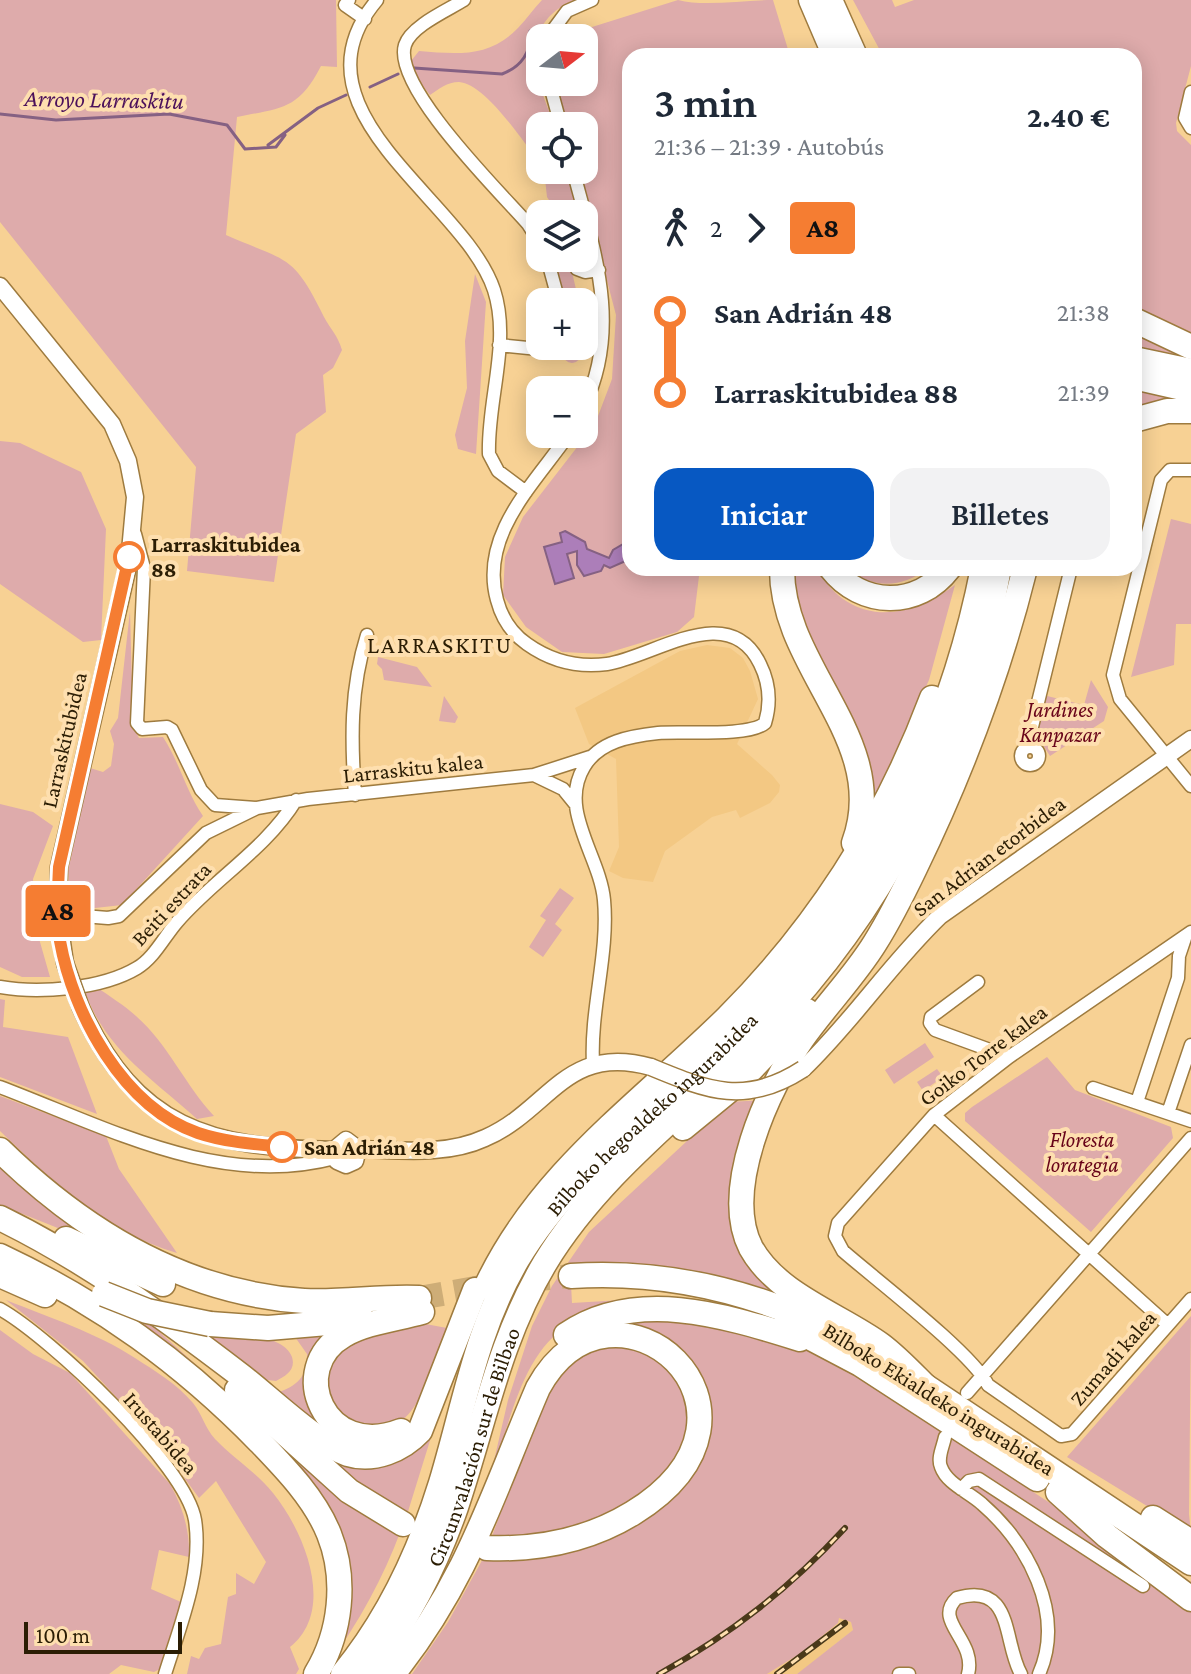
<!DOCTYPE html>
<html lang="es">
<meta charset="utf-8">
<style>
:root{--surface:#fff;--page:#f2f2f3;--text:#1f2937;--muted:#747a83;--accent:#0758c2}
body{margin:0;font-family:"Crimson Pro",serif;background:var(--page);color:var(--text);height:100vh;display:flex;flex-direction:column;font-size:30px;white-space:nowrap}
*{box-sizing:border-box;margin:0}
p{font-size:26px;color:var(--muted)}
.icon{flex:none;width:44px;height:44px;fill:none;stroke:currentColor;stroke-width:2;stroke-linecap:round;stroke-linejoin:round}
.map{position:relative;flex:1;overflow:hidden}
.side{position:absolute;left:622px;top:48px;width:520px;height:528px;display:flex;flex-direction:column;background:var(--surface);border-radius:24px;box-shadow:0 4px 20px #0003}
.side>*{flex:none}
.badge{padding:0 16px;border-radius:6px;font-size:28px;line-height:52px}
.needle{width:52px;rotate:74deg}
.tools{position:absolute;left:526px;top:24px;display:grid;gap:16px}
.tools a{display:grid;place-items:center;width:72px;height:72px;border-radius:16px;background:var(--surface);box-shadow:0 4px 20px #0003;font-size:40px}
.scale{position:absolute;left:24px;bottom:20px;width:158px;box-sizing:border-box;padding-left:8px;border:4px solid #2b1d04;border-top:0;font-size:22px;line-height:28px;white-space:nowrap;color:#2b1d04;-webkit-text-stroke:6px #fedfaf;paint-order:stroke}
.map>.badge{position:absolute;translate:-50% -50%;box-shadow:0 0 0 4px #fff}
.legs{display:flex;align-items:center;gap:12px;height:88px;padding:0 32px;font-size:26px}
.legs p{margin-inline-start:auto}
.overview{display:flex;align-items:center;justify-content:space-between;height:136px;padding:0 32px}
h1{font-size:44px;font-weight:600;line-height:60px}
.primary-button{display:flex;gap:16px;margin-top:auto;padding:16px 32px}
.primary-button a{flex:1;height:92px;border-radius:24px;background:var(--accent);color:#fff;font-size:32px;font-weight:600;line-height:92px;text-align:center}
.primary-button a+a{background:var(--page);color:var(--text)}
ul{padding:0 32px;list-style:none}
li{display:flex;align-items:center;gap:28px;height:80px;font-size:30px}
li i{display:grid;place-items:center;width:12px;height:100%;margin:0 10px;background:currentColor}
li i::after{content:'';width:20px;height:20px;margin:-10px;border:6px solid;border-radius:50%;background:var(--surface)}
li p{margin-inline-start:auto}
li:first-child i{background:linear-gradient(#0000 50%,currentColor 0)}
li:last-child i{background:linear-gradient(currentColor 50%,#0000 0)}
.map>svg:first-child{display:block}
.built{fill:#f3c883}
.green{fill:#deabab}
.water{fill:#ac7eb9;stroke:#856183;stroke-width:2}
.lines{fill:none;stroke-linecap:round;stroke-linejoin:round}
.stream{stroke:#856183;stroke-width:3}
.motorway-tunnel{stroke:#cead77;stroke-width:24;stroke-dasharray:24 12;stroke-linecap:butt}
.minor-casing{stroke:#9e7b3f;stroke-width:15}
.tertiary-casing{stroke:#9e7b3f;stroke-width:19}
.motorway-casing{stroke:#9e7b3f;stroke-width:27}
.minor{stroke:#fff;stroke-width:12}
.tertiary{stroke:#fff;stroke-width:16}
.motorway{stroke:#fff;stroke-width:24}
.rail-casing{stroke:#4a391a;stroke-width:6}
.rail{stroke:#fedfaf;stroke-width:3;stroke-dasharray:9;stroke-linecap:butt}
.tertiary-bridge-casing{stroke:#9e7b3f;stroke-width:19;stroke-linecap:butt}
.motorway-bridge-casing{stroke:#9e7b3f;stroke-width:27;stroke-linecap:butt}
.tertiary-bridge{stroke:#fff;stroke-width:16}
.motorway-bridge{stroke:#fff;stroke-width:24}
.line-1-casing{stroke:#fff;stroke-width:18}
.line-1{stroke:#f57d32;stroke-width:12}
.stop-1-dot{fill:#fff;stroke:#f57d32;stroke-width:4}
.labels{text-anchor:middle;dominant-baseline:central;stroke-width:8;stroke-linejoin:round;paint-order:stroke}
.stop-label{font-size:22px;font-weight:bold;fill:#2b1d04;stroke:#fedfaf;text-anchor:start}
.park-label{font-size:22px;font-style:italic;fill:#680319;stroke:#fedfaf}
.street-label{font-size:22px;fill:#2b1d04;stroke:#fedfaf}
.water-label{font-size:24px;font-style:italic;fill:#4c115a;stroke:#fedfaf}
.neighbourhood-label{font-size:24px;letter-spacing:2px;fill:#2b1d04;stroke:#fedfaf}
</style>
<div class="map">
<svg width="1191" height="1674" viewBox="0 0 1191 1674">
<rect width="100%" height="100%" fill="#f7d194"/>
<!-- built -->
<path class="built" d="M707,645L730,648L743,658L750,671L758,699L737,744L772,775L780,785L779,792L770,803L740,818L736,810L712,817L665,851L653,882L623,878L609,871L619,847L616,759L589,744L575,708L680,651Z
M839,1617L851,1622L853,1630L803,1670L797,1674H767L804,1651Z"/>
<!-- green -->
<path class="green" d="M0,0H336L337,67L321,66C298,111 280,108 237,117L226,235C287,262 293,253 324,317C331,330 337,334 342,350L333,368L323,375L326,412L296,434L274,582L187,571L196,467L0,222Z
M542,0H574C515,26 536,80 555,126H540V163C523,142 486,84 459,82C447,82 439,89 430,95L414,75L411,61L419,51C457,54 489,58 518,28C527,19 533,9 542,0Z
M678,0C704,7 743,0 773,0L790,56H630V568H700L694,617L677,632L604,654L562,652L526,627L503,595L505,557L523,517L595,424L612,379L616,315L578,170H584V126H566L557,82H584V38H557Z
M853,0H892L895,7L914,0H1191V66L1176,123L1177,131L1191,145V339L1134,310V56H883Z
M544,170H567L579,214H558L547,197Z
M556,258H572L571,268L579,302H564Z
M475,274L486,302L476,454L458,449L455,435L467,388L465,341Z
M1134,330L1191,359L1134,346Z
M563 354a9 9 0 1 1 18 0a9 9 0 1 1-18 0Z
M1134,389L1191,400L1134,413Z
M0,441L20,443L81,472L106,529L101,640L83,642L0,584Z
M1171,519L1191,524V624H1176L1174,665L1131,677Z
M793,568H816C850,626 906,622 955,585L929,680L871,806L805,626L794,588Z
M847,568H929C901,588 874,590 847,568Z
M130,611L133,726L139,738L163,737C180,763 186,791 203,816L122,905L86,909L70,905L68,871L90,768L103,772L111,766L114,744L110,731L118,718Z
M378,657L417,667L432,687L384,680L382,669L377,664Z
M1091,680L1108,707L1104,721L1050,756L1036,734L1043,695L1084,705Z
M444,696L458,717L455,723L439,721Z
M0,804L33,812L53,826L33,879L36,928L50,977H22L0,967Z
M560,888L574,898L555,924L562,930L543,957L529,947L546,920L540,916Z
M95,986C109,996 124,1005 136,1016C168,1044 185,1085 214,1116L197,1119C153,1079 104,1049 84,989Z
M0,999L5,1000L3,1027L68,1037L97,1114L0,1077Z
M925,1043L934,1057L894,1084L885,1070Z
M1047,1057L1075,1090L1171,1127L1173,1138L1091,1232L965,1121V1113L972,1107Z
M937,1069L943,1077L923,1091L917,1082Z
M0,1096L106,1136L119,1169L177,1253C105,1232 53,1182 0,1131Z
M766,1100L736,1229L822,1316C735,1289 663,1258 570,1265L572,1303L639,1299C616,1308 591,1315 569,1326C519,1351 505,1443 487,1491L508,1400L532,1326L552,1286L589,1232L729,1102Z
M0,1160L88,1240L0,1205Z
M94,1296L135,1310L253,1416L401,1530C383,1579 359,1621 329,1664L326,1510Z
M6,1300C48,1317 97,1333 135,1358C155,1371 177,1384 193,1403C202,1414 205,1428 215,1439C233,1458 256,1472 273,1493C304,1531 337,1610 290,1647L299,1669L296,1674H187L191,1656L199,1659L205,1648L221,1644L228,1597L236,1594V1573L254,1584L266,1562L216,1481L199,1498L161,1446L83,1361Z
M1191,1316L1189,1514L1191,1533L1067,1457Z
M622,1318L701,1320L797,1346L845,1369L1073,1518L1191,1607V1674H797L853,1630L851,1622L839,1618L838,1623L804,1651L767,1674H412L448,1622L485,1555L547,1388Z
M420,1323L447,1328C433,1359 422,1428 378,1430C365,1431 348,1421 337,1416C333,1408 327,1396 326,1387C321,1339 388,1331 420,1323Z
M0,1330L33,1354L70,1373L170,1484C183,1507 190,1531 189,1557L159,1550L151,1589L181,1602L162,1668L154,1672L121,1665L109,1674H0Z
M191,1330C217,1332 282,1330 292,1357C296,1370 286,1376 276,1381L260,1379Z
M340,1330L322,1349L335,1441L272,1394C294,1388 308,1379 307,1354L295,1337Z
M279,1418L334,1456L437,1418L406,1518L361,1491Z"/>
<!-- water -->
<path class="water" d="M565,531L585,542L587,549L609,558L613,550L630,540V559L610,568L604,565L601,571L584,576L577,565V551L567,554L574,578L555,584L544,547L562,542L560,533Z"/>
<g class="lines">
<!-- stream -->
<path class="stream" d="M414,68L502,74C521,67 532,52 530,31
M370,87L398,74
M0,114L56,120L169,114L227,125L245,149L276,147L285,135
M268,145L318,108L346,95"/>
<!-- motorway-tunnel -->
<path class="motorway-tunnel" d="M419,1298L516,1281L571,1276"/>
<defs>
<path id="minor" d="M349,0L345,5L365,19
M377,0C283,111 464,199 494,290C511,342 487,401 489,454L498,471L526,492
M464,0C448,10 411,26 405,45C392,86 500,192 528,224L540,243
M547,38L567,11L592,0
M549,82L561,126
M1191,92L1185,118L1191,128
M573,170C594,250 622,327 584,406
M547,258L559,302
M576,258L577,269L585,272L599,270
M499,345L558,351V346
M569,434C535,483 479,535 497,600C502,619 511,633 527,644C551,661 577,668 607,664C654,657 729,599 760,664C770,684 771,703 765,723C750,737 682,731 658,733C631,736 599,741 584,767C558,810 600,856 604,900C609,954 590,1009 593,1064
M1191,470H1170L1161,480L1113,675L1120,699L1191,786
M135,534L144,568L137,723L142,729L167,727L172,730L201,790L215,805L256,808
M1027,747L1071,568
M1021 756a9 9 0 1 1 18 0a9 9 0 1 1-18 0Z
M534,775L563,789L576,805
M355,795C351,740 350,689 367,635
M58,914L108,918L119,916L206,833L257,808L308,799L534,775L590,757
M1191,932L1009,1057L934,1115L838,1223L835,1236L843,1251C875,1279 972,1353 988,1385L1061,1436L1072,1434L1191,1299
M978,982L931,1017L930,1023L935,1030L1009,1057
M0,987C39,994 102,989 137,968C154,958 164,937 177,922C214,879 266,849 296,800
M0,1087C106,1127 219,1189 335,1158
M1093,1088L1191,1121
M1137,1102L1178,978L1179,956L1185,938
M1168,1113L1191,1045
M934,1115L1168,1325
M0,1309C50,1337 186,1465 195,1520C203,1571 180,1626 165,1674
M967,1393L1191,1138
M945,1437C943,1447 937,1458 941,1467C947,1484 969,1492 982,1504C1027,1543 1066,1613 1039,1674
M961,1489L969,1481L979,1479L1143,1586
M899,1674H909
M968,1674C977,1640 932,1621 957,1598C1014,1581 1003,1643 1021,1674"/>
<path id="tertiary" d="M0,286L112,424L128,461L135,497L129,562L59,867L58,914L65,963
M81,1008C136,1128 210,1148 334,1150
M803,1069C853,1021 890,964 940,916L1191,739
M334,1150L346,1140L358,1149C400,1150 446,1156 485,1138C550,1110 565,1043 651,1067
M334,1150L337,1161L346,1165L355,1161L358,1149"/>
<g id="motorway">
<path d="M811,0L835,56"/>
<path d="M830,0L855,56"/>
<path d="M1134,320L1191,347"/>
<path d="M1134,359L1191,371"/>
<path d="M1134,377L1191,390"/>
<path d="M1134,420L1167,411H1191"/>
<path d="M782,568C781,669 892,740 854,843"/>
<path d="M831,568C861,607 918,609 949,568"/>
<path d="M683,1128L738,1083L807,1011"/>
<path d="M0,1150C84,1232 184,1293 304,1301C343,1303 381,1296 419,1298"/>
<path d="M0,1218C86,1260 164,1317 240,1375C269,1397 315,1443 348,1454C374,1462 402,1450 420,1431L475,1290"/>
<path d="M66,1239L163,1284"/>
<path d="M0,1256C100,1303 183,1363 260,1442C286,1469 315,1499 329,1534C347,1579 341,1633 316,1674"/>
<path d="M0,1275L45,1295"/>
<path d="M571,1276C662,1270 748,1290 830,1329"/>
<path d="M486,1287C539,1173 640,1104 727,1018C818,927 887,818 932,698"/>
<path d="M210,1324L268,1328L363,1320"/>
<path d="M786,1325L860,1364L1037,1479"/>
<path d="M566,1335C636,1287 726,1316 800,1339"/>
<path d="M913,1378L1191,1563"/>
<path d="M925,1386C911,1372 897,1357 881,1345C840,1315 777,1295 751,1248C721,1190 768,1088 802,1039C825,1006 854,977 875,943C890,919 903,893 915,868C962,771 999,673 1025,568"/>
<path d="M237,1390L349,1491L403,1524"/>
<path d="M401,1431C324,1461 286,1368 344,1335C366,1322 397,1319 422,1312"/>
<path d="M1058,1492L1107,1536L1191,1599"/>
<path d="M1153,1518L1191,1542"/>
<path id="s1" d="M343,1674C389,1618 420,1551 441,1483C464,1407 476,1330 517,1260C566,1177 647,1119 716,1053C855,921 946,756 983,568"/>
<path id="s2" d="M368,1674C406,1622 435,1568 456,1507C484,1424 499,1340 545,1263C607,1161 708,1096 787,1008C898,885 970,731 999,568"/>
<path d="M393,1674C468,1580 492,1495 538,1388C613,1251 798,1411 633,1513C589,1540 539,1550 487,1548"/>
</g>
</defs>
<!-- minor casing -->
<use href="#minor" class="minor-casing"/>
<!-- tertiary casing -->
<use href="#tertiary" class="tertiary-casing"/>
<!-- motorway casing -->
<use href="#motorway" class="motorway-casing"/>
<!-- minor -->
<use href="#minor" class="minor"/>
<!-- tertiary -->
<use href="#tertiary" class="tertiary"/>
<!-- motorway -->
<use href="#motorway" class="motorway"/>
<defs>
<path id="rail" d="M659,1674C731,1634 789,1589 845,1528
M777,1674L845,1623"/>
</defs>
<!-- rail casing -->
<use href="#rail" class="rail-casing"/>
<!-- rail -->
<use href="#rail" class="rail"/>
<defs>
<path id="tertiary-bridge" d="M65,963L81,1008
M651,1067C709,1091 746,1106 803,1069"/>
<path id="motorway-bridge" d="M104,1294L147,1311L210,1324"/>
</defs>
<!-- tertiary-bridge casing -->
<use href="#tertiary-bridge" class="tertiary-bridge-casing"/>
<!-- motorway-bridge casing -->
<use href="#motorway-bridge" class="motorway-bridge-casing"/>
<!-- tertiary-bridge -->
<use href="#tertiary-bridge" class="tertiary-bridge"/>
<!-- motorway-bridge -->
<use href="#motorway-bridge" class="motorway-bridge"/>
</g>
<g class="lines">
<defs>
<path id="line-1" d="M129,557L59,867C58,891 56,916 60,941C73,1014 123,1107 198,1133C225,1142 254,1144 282,1147"/>
</defs>
<!-- line-1 casing -->
<use href="#line-1" class="line-1-casing"/>
<!-- line-1 -->
<use href="#line-1" class="line-1"/>
</g>
<!-- markers -->
<g class="stop-1-dot">
<circle cx="129" cy="557" r="14"/>
<circle cx="282" cy="1147" r="14"/>
</g>
<g class="labels">
<!-- stop labels -->
<g class="stop-label">
<text x="151" y="544">Larraskitubidea<tspan x="151" dy="25">88</tspan></text>
<text x="304" y="1147">San Adrián 48</text>
</g>
<!-- park labels -->
<g class="park-label">
<text x="1060" y="709">Jardines<tspan x="1060" dy="25">Kanpazar</tspan></text>
<text x="1082" y="1139">Floresta<tspan x="1082" dy="25">lorategia</tspan></text>
</g>
<!-- street labels -->
<g class="street-label">
<text transform="translate(64 740) rotate(-77)">Larraskitubidea</text>
<text transform="translate(413 768) rotate(-6)">Larraskitu kalea</text>
<text transform="translate(989 856) rotate(-37)">San Adrian etorbidea</text>
<text transform="translate(171 904) rotate(-47)">Beiti estrata</text>
<text transform="translate(983 1055) rotate(-37)">Goiko Torre kalea</text>
<text stroke="none"><textPath href="#s1" startOffset="652">Bilboko hegoaldeko ingurabidea</textPath></text>
<text transform="translate(1113 1358) rotate(-49)">Zumadi kalea</text>
<text transform="translate(939 1399) rotate(32)">Bilboko Ekialdeko ingurabidea</text>
<text transform="translate(161 1433) rotate(49)">Irustabidea</text>
<text stroke="none"><textPath href="#s2" startOffset="252">Circunvalación sur de Bilbao</textPath></text>
</g>
<!-- water labels -->
<g class="water-label">
<text transform="translate(104 99) rotate(1)">Arroyo Larraskitu</text>
</g>
<!-- neighbourhood labels -->
<g class="neighbourhood-label">
<text x="440" y="644">LARRASKITU</text>
</g>
</g>
</svg>
<div class="tools">
<a><svg class="needle" viewBox="-14 -14 28 28"><path d="M0-13l5 13h-10z" fill="#e53935"/><path d="M0 13l5-13h-10z" fill="#747a83"/></svg></a>
<a><svg class="icon" aria-label="locate" viewBox="0 0 24 24"><circle cx="12" cy="12" r="6"/><path d="M12 2v4M12 18v4M2 12h4M18 12h4"/></svg></a>
<a><svg class="icon" aria-label="layers" viewBox="0 0 24 24"><path d="M12 4l9 5-9 5-9-5zM3 14l9 5 9-5"/></svg></a>
<a>+</a>
<a>−</a>
</div>
<div class="scale">100 m</div>
<b class="badge" style="left:58px;top:911px;background:#f57d32;color:#111">A8</b>
<section class="side">
<div class="overview"><div><h1>3 min</h1><p>21:36 – 21:39 · Autobús</p></div><b>2.40 €</b></div>
<div class="legs"><svg class="icon" aria-label="walk" viewBox="0 0 24 24"><circle cx="13" cy="4" r="2"/><path d="M13 8l-2 6 4 7M11 14l-3 7M7 12l3-4h3l4 4"/></svg>2<svg class="icon" aria-label="forward" viewBox="0 0 24 24"><path d="M9 5l7 7-7 7"/></svg><b class="badge" style="background:#f57d32;color:#111">A8</b></div>
<ul>
<li><i style="color:#f57d32"></i><b>San Adrián 48</b><p>21:38</p></li>
<li><i style="color:#f57d32"></i><b>Larraskitubidea 88</b><p>21:39</p></li>
</ul>
<div class="primary-button"><a>Iniciar</a><a>Billetes</a></div>
</section>
</div>
